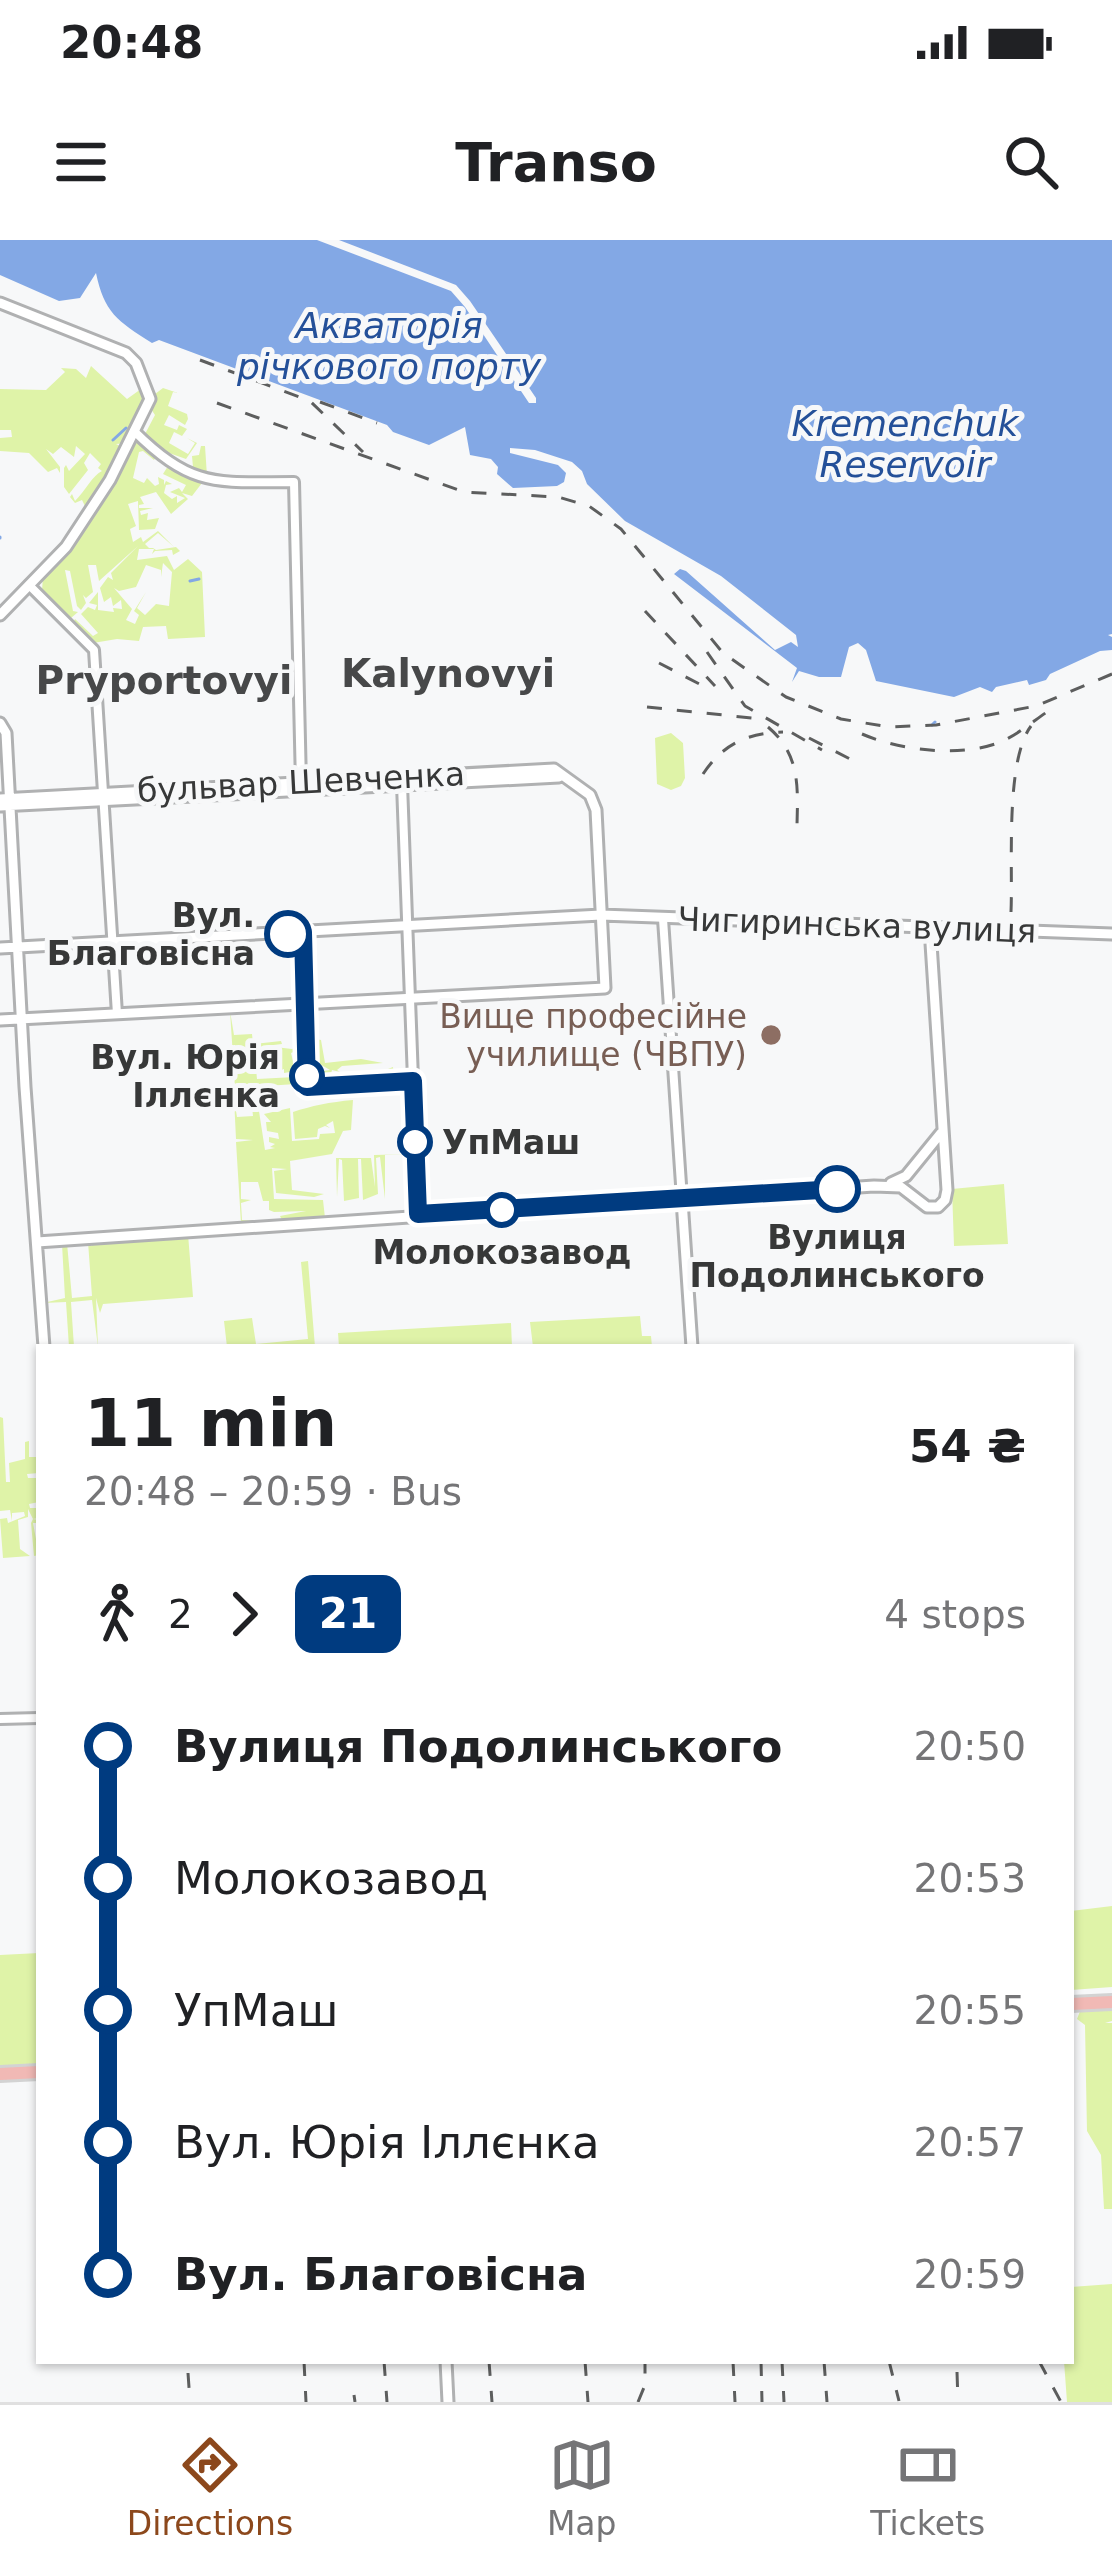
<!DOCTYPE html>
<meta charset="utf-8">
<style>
:root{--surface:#fff;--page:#f6f6f6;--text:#202124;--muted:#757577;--line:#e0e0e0;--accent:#8c481c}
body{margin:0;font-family:"DejaVu Sans",sans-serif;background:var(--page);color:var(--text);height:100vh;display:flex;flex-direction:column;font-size:45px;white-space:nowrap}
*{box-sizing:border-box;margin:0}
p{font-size:39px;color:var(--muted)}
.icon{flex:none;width:66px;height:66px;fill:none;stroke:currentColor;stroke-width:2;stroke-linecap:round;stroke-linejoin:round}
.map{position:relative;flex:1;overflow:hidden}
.panel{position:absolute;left:36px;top:1104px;width:1038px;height:1020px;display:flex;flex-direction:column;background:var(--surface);border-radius:0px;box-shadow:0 3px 9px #0004}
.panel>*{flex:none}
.badge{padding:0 24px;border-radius:18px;font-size:42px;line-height:78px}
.map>.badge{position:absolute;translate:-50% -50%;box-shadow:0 0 0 6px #fff}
.legs{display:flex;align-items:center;gap:18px;height:132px;padding:0 48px;font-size:39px}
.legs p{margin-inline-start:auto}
.head{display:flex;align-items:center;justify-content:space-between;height:204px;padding:0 48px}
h1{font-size:66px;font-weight:700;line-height:90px}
ul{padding:0 48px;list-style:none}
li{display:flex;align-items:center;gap:42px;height:132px;font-size:45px}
li i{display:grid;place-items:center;width:18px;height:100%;margin:0 15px;background:currentColor}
li i::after{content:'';width:30px;height:30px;margin:-15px;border:9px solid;border-radius:50%;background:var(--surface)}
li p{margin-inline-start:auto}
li:first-child i{background:linear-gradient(#0000 50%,currentColor 0)}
li:last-child i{background:linear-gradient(currentColor 50%,#0000 0)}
.status{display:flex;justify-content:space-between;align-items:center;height:84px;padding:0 60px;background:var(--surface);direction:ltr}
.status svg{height:33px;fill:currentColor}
header{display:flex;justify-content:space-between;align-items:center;height:156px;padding:0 48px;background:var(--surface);font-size:54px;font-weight:700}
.tab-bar{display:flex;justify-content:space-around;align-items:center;height:168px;border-top:3px solid var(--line);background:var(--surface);font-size:33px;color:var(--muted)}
.tab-bar a{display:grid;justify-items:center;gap:6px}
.tab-bar .on{color:var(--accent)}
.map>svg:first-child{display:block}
.green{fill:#dff3a8;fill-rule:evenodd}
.water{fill:#83a8e5}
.pier{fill:#f7f8f9}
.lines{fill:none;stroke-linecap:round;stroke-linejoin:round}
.stream{stroke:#83a8e5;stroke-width:3}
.tertiary-casing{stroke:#b0b1b2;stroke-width:14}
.secondary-casing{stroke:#b0b1b2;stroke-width:15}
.primary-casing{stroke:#d3d3d3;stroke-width:18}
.tertiary{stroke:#fff;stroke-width:8}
.secondary{stroke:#fff;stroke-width:9}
.primary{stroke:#f1b9b5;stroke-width:12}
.rail{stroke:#5d5e5e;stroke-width:3;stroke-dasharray:15 15;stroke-linecap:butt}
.line-1-casing{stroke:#fff;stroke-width:27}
.line-1{stroke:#003b80;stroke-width:18}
.stop-1-dot{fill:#fff;stroke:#003b80;stroke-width:6}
.education-dot{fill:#8d6e63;stroke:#f7f8f9;stroke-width:4.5}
.labels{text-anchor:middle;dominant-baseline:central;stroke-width:10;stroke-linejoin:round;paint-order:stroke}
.street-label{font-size:33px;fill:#373838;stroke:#f7f8f9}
.stop-label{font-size:33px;font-weight:bold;fill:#373838;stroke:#f7f8f9;text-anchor:end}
.education-label{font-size:33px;fill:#785e54;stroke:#f7f8f9;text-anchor:end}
.water-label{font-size:36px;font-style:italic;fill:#245099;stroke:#f7f8f9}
.quarter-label{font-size:39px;font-weight:bold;fill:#474849;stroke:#f7f8f9}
</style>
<div class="status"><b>20:48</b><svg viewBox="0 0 49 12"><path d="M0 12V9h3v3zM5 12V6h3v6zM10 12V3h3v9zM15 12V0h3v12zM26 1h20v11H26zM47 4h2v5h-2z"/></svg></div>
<header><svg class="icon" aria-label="menu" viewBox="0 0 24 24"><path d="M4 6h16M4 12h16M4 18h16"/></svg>Transo<svg class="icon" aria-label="search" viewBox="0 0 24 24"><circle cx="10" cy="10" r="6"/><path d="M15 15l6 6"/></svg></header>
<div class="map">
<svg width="1112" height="2162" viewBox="0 0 1112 2162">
<rect width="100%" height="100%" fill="#f7f8f9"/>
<!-- green -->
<path class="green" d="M91,126L127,159L141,149L147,154L127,203L116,204L124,208L96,256L85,266L82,260L75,263L70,257L72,254L75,261C85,251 93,235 102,231L98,228L101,224L90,213L84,223L88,230L69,254L64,247V228L66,225L69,231L85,214L76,206L74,217L61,207L53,214L46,209L60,227V233L57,228L48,232L29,213L0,211V198L12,197L11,190H0V149L46,150L65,132L61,128L76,129L86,138Z
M163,148L178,153L173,152L168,166L187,174L188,179L185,185L169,175L164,185L177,190L179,185L187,189L182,196L174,192L169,203L188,214L195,203L187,198L197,203L186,219L169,213L167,216L193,227L192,216L199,215L201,206H205L207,236L166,218L141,193L145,194L155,175L149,166L155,154Z
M134,196L156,217L154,220L143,211L139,212L133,238L144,243L147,238L155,246L159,244L158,237L164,240V245L166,241L172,244L166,245L164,253L172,259L177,256V263L185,258L170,252L179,248L182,252L186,245L163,234L168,226L202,243L192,256L182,253L188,259L171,274L156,252L140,257L144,264L139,265V268H153L140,271L141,275L148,273L147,280L159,278L155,289L139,290L138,261L128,264L136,286L130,289L133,302L141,297L143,302L158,291L174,307L158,293L145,304L149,308H153L156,310L176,307L180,311L173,315L172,310L155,311L152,314L154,309H139L137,320L167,316L174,330L188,319L202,332L205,397L168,399L166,386L143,387L139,401L117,399L93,403L72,385L75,379L93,396L98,393L81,374L88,367L95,370L97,365L89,363L98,352V370L114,372L113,368L122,369L121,360L113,366L111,357L104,362L100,348L108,337L113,340L111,333L138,306L99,341L96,325H88L93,352L86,358L83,355L86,363L81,370L77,366L70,331L65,330L73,371L78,372L71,378L61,370L66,379L38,349L42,351L43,336L98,268ZM163,323L172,332L169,366L156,364L145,375L137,368L146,352L134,371L139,375L135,384L126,380L132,369L114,348L119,351L136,347L146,325L161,330V337Z
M671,493L683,503L685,538L681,546L671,550L657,544L655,498Z
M230,771L234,795L252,794L253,804L281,801L282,804L265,806L271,814L275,807L292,809L316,799L321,800L325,823L361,819L383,823L342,826L337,830L340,832L332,830L330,837L392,835L388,829L393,827L394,837L310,845L311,841L326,842L314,839L326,838L325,833L317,834L318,825L322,831L330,830L318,823L319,805L314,802L311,803L315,832L297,836L298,810L291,813L295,829L292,827L290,832L284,833V829L269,834L274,831L272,827L256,829L257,839L295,837L296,844L235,848Z
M234,858L237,877L253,876L252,867L258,865L265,910L275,908L270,907L275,904L269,902V897L279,899L278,893L267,891L266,882H271L264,874L290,868L292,901L319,899L320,894L335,893L333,881L326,885L330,888L325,886L318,889L317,897L295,899L293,872C311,866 330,862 353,860L351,890L343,891L332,914L290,921L292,950L324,954L314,957L276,953L274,931L287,929L272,928L274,959L323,960L325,978L282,980L280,976L306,971L274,972L269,970V961H263L258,942H241V959L251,960L241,963L242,980L261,981L241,983L236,902L253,900L236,899Z
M412,914L385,915V959L380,917L376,918L378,954L363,960L361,919H358L359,958L344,961L342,920L339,919L337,957L336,918H371L375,947L374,915Z
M1004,944L1008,1004L954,1006L952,949Z
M188,994L193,1057L103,1064L100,1073L96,1058L98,1107L92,1060L71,1062L74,1107H69L66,1062L43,1063L65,1058L62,1004L65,1007L67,1003L72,1058L92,1056L88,1002L92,1006V1001Z
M308,1021L315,1107H227L224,1081L252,1078L256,1104L308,1099L301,1022Z
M640,1076L642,1096H651L652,1107H533L530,1082Z
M511,1083L512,1107H339L338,1093Z
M0,1177L3,1178L6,1242H10L9,1223L25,1219V1202L29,1201V1217H39V1233L27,1234L28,1238H39V1262L29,1264L30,1268H39V1278L33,1279L39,1280V1297L38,1283H33L39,1315L34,1316L31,1283L33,1279L28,1269V1277L18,1280L20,1309L30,1316L3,1318L0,1279L7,1278L8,1283L25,1276L24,1272L12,1273V1281L10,1270L0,1271Z
M1112,1666V1747L1071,1750V1671Z
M39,1713V1828L0,1831V1715Z
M1112,1763V1781L1105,1783H1112V1969H1104L1101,1915L1087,1891L1085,1785L1077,1779L1082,1766Z
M1112,2044V2162H1067L1064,2121H1071V2047Z"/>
<!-- water -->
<path class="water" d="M0,0H1112V394L1108,395L1112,397V410L1100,411L1050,434L1046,440L1029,445L1027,440L996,447L992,452L980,447L954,457L876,441L866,410L858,403L849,407L841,437H819L799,431L792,442L797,428L674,334L680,329L686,331L775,410L791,402L798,407L796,395L721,336L625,281L587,244L582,231L572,222L535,210L510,208V213L558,225L566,233L564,242L557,246L513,248L497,234L498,227L491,219L470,215L465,187L429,205L393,192L387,185L159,100L152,103C117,81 104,72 96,33L80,58L59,61L0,35Z"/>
<!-- pier -->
<path class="pier" d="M317,0H339L456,45L470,61L536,158V163H529L465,67L451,51Z"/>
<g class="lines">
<!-- stream -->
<path class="stream" d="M113,200L126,188
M0,297V298
M190,341L199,339
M932,485L935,482"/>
<defs>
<path id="tertiary" d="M134,191C193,249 216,242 294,242L301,544
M29,345L94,410L117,774
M402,544L418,974
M663,679L682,959
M303,693L307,847L407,841
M0,1479L39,1478"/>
<path id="secondary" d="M0,63L126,113L136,123L150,159L110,240L66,307L0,375
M0,483L6,493L25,847L44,1107
M0,559L554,529L590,555L596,570L605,748L0,780
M0,566L559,537
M0,708L601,675L1112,694
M891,943L906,936L941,893
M682,960L692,1107
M37,1002L874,946L901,947L927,967H938L945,960L947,950L930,688
M446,2121L448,2162"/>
<path id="primary" d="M1071,1764L1112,1762
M0,1834L39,1832"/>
</defs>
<!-- tertiary casing -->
<use href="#tertiary" class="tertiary-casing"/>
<!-- secondary casing -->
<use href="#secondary" class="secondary-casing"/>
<!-- primary casing -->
<use href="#primary" class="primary-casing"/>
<!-- tertiary -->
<use href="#tertiary" class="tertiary"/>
<!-- secondary -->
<use href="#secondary" class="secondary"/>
<!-- primary -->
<use href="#primary" class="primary"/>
<!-- rail -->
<path class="rail" d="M200,120L310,161L363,212
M320,162L377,183
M217,163L464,252L558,257L589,266L621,289L723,413L786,457L841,479L889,487L936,485L1036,466L1112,434
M645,371L715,446
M707,412L745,466L822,510
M659,423L709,449
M647,467L761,479
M768,487C800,514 798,546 797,585
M862,494C899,510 956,517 995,504C1016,497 1034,480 1053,468
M809,498L852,520
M703,534C723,504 747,493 783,492
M1011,672C1013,625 1005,521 1031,486
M304,2121L306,2162
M384,2121L387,2162
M489,2121L492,2162
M585,2121L588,2162
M733,2121L735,2162
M761,2121L762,2162
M782,2121L784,2162
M824,2121L827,2162
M889,2121L899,2161
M1039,2121L1061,2162
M957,2132L958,2162
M188,2133L190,2162
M354,2155L355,2162
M638,2162L645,2145V2121"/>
</g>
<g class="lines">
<defs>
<path id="line-1" d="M288,694L303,693L307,847L413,841L418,974L837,949"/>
</defs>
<!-- line-1 casing -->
<use href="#line-1" class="line-1-casing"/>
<!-- line-1 -->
<use href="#line-1" class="line-1"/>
</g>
<!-- markers -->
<g class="stop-1-dot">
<circle cx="288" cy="694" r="21"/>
<circle cx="307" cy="836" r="15"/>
<circle cx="415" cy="902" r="15"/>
<circle cx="837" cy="949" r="21"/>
<circle cx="502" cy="970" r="15"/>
</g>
<circle class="education-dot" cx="771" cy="795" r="12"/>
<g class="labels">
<!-- street labels -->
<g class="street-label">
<text transform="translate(301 542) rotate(-3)">бульвар Шевченка</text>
<text transform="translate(857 685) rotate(2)">Чигиринська вулиця</text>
</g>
<!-- stop labels -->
<g class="stop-label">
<text x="255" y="675">Вул.<tspan x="255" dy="38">Благовісна</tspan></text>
<text x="280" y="817">Вул. Юрія<tspan x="280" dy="38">Іллєнка</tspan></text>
<text x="442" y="902" text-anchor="start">УпМаш</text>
<text x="837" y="997" text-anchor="middle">Вулиця<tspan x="837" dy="38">Подолинського</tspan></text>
<text x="502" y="1012" text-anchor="middle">Молокозавод</text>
</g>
<!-- education labels -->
<g class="education-label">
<text x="747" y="776">Вище професійне<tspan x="747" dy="38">училище (ЧВПУ)</tspan></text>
</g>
<!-- water labels -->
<g class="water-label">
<text x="389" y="85">Акваторія<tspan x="389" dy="41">річкового порту</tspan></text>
<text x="905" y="183">Kremenchuk<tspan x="905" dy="41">Reservoir</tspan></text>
</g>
<!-- quarter labels -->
<g class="quarter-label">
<text x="448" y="433">Kalynovyi</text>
<text x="164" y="440">Pryportovyi</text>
</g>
</g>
</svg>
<section class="panel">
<div class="head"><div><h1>11 min</h1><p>20:48 – 20:59 · Bus</p></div><b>54 ₴</b></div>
<div class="legs"><svg class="icon" aria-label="walk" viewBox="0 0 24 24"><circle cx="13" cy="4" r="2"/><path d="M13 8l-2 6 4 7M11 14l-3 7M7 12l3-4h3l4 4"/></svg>2<svg class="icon" aria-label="forward" viewBox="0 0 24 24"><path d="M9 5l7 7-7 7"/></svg><b class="badge" style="background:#003b80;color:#fff">21</b><p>4 stops</p></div>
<ul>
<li><i style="color:#003b80"></i><b>Вулиця Подолинського</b><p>20:50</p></li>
<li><i style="color:#003b80"></i><span>Молокозавод</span><p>20:53</p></li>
<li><i style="color:#003b80"></i><span>УпМаш</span><p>20:55</p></li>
<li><i style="color:#003b80"></i><span>Вул. Юрія Іллєнка</span><p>20:57</p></li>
<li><i style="color:#003b80"></i><b>Вул. Благовісна</b><p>20:59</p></li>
</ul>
</section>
</div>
<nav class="tab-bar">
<a class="on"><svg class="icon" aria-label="directions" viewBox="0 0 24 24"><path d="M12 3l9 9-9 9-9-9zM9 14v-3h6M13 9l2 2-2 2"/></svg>Directions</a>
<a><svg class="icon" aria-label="map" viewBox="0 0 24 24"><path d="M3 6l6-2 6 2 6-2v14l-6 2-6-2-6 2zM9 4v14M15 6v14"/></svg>Map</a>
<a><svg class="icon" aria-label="tickets" viewBox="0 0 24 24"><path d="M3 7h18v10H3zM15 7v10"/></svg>Tickets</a>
</nav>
